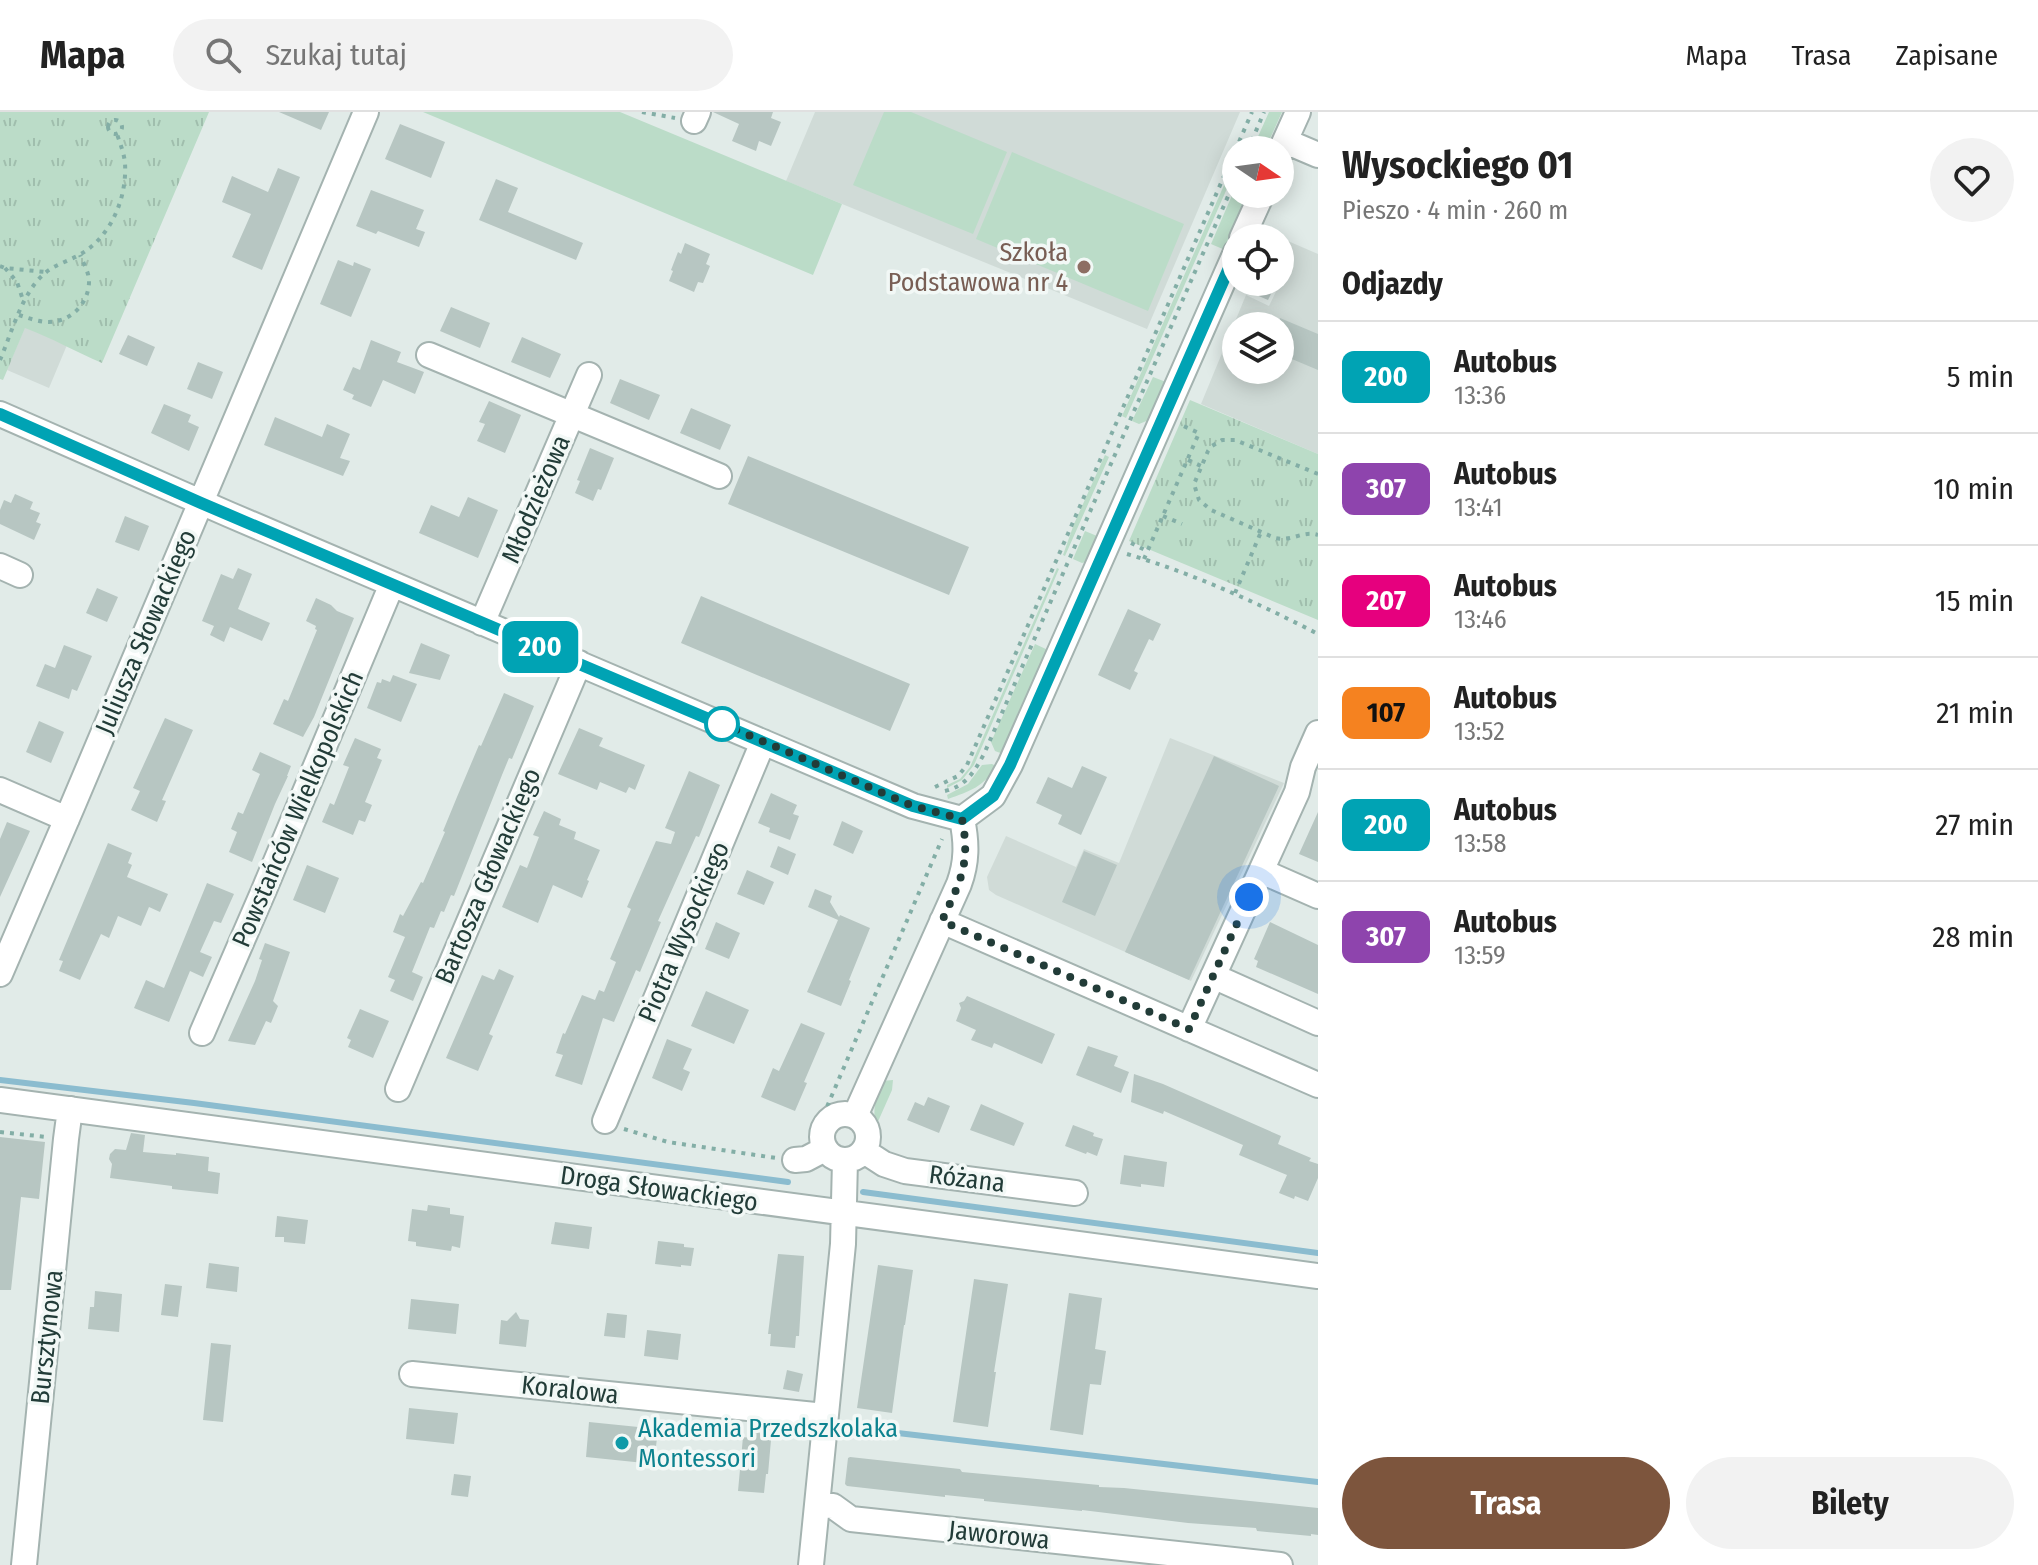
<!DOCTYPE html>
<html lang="pl">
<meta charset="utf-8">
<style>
:root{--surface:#fff;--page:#f2f2f2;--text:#222;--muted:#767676;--line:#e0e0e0;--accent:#7d553d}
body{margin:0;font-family:"Fira Sans Condensed",sans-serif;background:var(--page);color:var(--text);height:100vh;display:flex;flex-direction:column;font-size:30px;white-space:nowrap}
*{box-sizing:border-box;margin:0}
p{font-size:26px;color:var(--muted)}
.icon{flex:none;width:44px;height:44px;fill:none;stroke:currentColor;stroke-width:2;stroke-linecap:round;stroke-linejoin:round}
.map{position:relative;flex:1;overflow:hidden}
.details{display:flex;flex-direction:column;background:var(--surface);width:720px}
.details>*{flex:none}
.badge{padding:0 16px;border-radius:12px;font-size:28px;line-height:52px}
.needle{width:52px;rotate:103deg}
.buttons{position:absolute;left:1222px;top:24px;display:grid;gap:16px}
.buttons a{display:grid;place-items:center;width:72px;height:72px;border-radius:50%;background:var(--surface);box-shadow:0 4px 20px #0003;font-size:40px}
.you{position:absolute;width:40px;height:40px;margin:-20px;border:6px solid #fff;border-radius:50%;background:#1a73e8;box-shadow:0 0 0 12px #1a73e833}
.map>.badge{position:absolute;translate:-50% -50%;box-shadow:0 0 0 4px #fff}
h2{padding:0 24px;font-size:30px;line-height:72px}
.round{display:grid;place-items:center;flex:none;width:84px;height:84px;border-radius:42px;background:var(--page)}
.overview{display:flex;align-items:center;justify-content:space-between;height:136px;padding:0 24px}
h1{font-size:38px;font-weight:700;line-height:60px}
.button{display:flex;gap:16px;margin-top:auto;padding:16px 24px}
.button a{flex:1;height:92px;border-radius:48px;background:var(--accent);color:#fff;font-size:32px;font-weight:700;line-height:92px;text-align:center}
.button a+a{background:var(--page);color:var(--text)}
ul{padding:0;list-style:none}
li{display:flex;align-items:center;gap:24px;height:112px;padding:0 24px;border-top:2px solid var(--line)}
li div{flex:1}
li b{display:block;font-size:30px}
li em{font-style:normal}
li .badge{min-width:88px;font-weight:700;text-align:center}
header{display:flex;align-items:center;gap:48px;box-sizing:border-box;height:112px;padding:0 40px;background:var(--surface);border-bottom:2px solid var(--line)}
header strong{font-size:38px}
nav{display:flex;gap:44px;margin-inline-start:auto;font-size:28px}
.search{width:560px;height:72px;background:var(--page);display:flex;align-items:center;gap:20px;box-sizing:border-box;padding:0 28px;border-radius:44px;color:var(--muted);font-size:30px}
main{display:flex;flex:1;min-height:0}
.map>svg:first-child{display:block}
.built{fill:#d0dbd7;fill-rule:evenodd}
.green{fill:#bbdcc8}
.park{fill:url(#park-tufts)}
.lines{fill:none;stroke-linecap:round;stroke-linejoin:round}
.stream{stroke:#8bbccf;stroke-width:6}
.building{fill:#b7c6c2}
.minor-casing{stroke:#a4b3b0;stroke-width:28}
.path{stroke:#83aea6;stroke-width:4;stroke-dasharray:4 6;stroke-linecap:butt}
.minor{stroke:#fff;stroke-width:24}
.line-casing{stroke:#fff;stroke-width:18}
.line{stroke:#00a3b4;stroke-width:12}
.walk{stroke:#223c38;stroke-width:8;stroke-dasharray:0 14.4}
.education-dot{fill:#8d6e63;stroke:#f2f8f6;stroke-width:3}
.stop-dot{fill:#fff;stroke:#00a3b4;stroke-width:4}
.culture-dot{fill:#0f9aa8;stroke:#f2f8f6;stroke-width:3}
.labels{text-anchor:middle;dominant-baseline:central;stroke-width:7;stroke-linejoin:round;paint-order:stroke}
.education-label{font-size:26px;fill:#785e54;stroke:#f2f8f6;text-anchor:end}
.street-label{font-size:26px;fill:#223c38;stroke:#f2f8f6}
.culture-label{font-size:26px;fill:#0d838f;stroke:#f2f8f6;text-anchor:start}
</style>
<header>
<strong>Mapa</strong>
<div class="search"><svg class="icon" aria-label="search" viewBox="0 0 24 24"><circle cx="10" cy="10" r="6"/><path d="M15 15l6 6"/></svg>Szukaj tutaj</div>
<nav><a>Mapa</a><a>Trasa</a><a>Zapisane</a></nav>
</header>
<main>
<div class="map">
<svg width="1318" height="1453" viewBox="0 0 1318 1453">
<defs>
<pattern id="park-tufts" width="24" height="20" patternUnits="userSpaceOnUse" patternTransform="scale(2)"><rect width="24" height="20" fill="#bbdcc8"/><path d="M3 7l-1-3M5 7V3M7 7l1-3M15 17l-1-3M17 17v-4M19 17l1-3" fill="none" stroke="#a0bead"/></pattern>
</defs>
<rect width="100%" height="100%" fill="#e1ebe8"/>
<!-- built -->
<path class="built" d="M815,0H1240L1147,217L786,69Z
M1274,123L1318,142V342L1201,292L1246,183L1269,194L1283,165L1280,163V126H1273ZM1236,214H1280V258H1236Z
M25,215L67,233L49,276L7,258Z
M1170,626L1284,671L1191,869L996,783L989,778L987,765L1006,724L1076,755L1084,737L1119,751Z"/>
<!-- green -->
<path class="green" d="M423,0H620L842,92L813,163Z
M884,0H911L1007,40L973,122L853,73Z
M1269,0H1282L1265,38H1252Z
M1012,40L1184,112L1148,199L976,127Z
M1236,46V56L1126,306L1122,304Z
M1236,74V82H1246L1225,138L1211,132Z
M1153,265L1166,270L1149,308L1139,312L1132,309Z
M1105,343L1109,345L1065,444L1063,443L1074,412Z
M1085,419L1097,424L1086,450L1082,451L1073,447Z
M1057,456L1059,457L974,653L962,668L947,676V673L960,667L970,655Z
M1035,532L1048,538L1003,642L995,639L991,630Z
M992,652L996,654C984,675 970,679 948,687L947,683L968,672L982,653Z
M893,968L892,978L876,1014C872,998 876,985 882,969Z"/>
<!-- park -->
<path class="park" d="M0,0H209L102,251C76,240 52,226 25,216L3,268L0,267Z
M1190,288L1318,342V508L1129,429Z"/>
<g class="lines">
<!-- stream -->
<path class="stream" d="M0,968L194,991L788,1070
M863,1080L1318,1141
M846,1315L1318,1370"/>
</g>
<!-- building -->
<path class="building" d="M279,0H329L321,18Z
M713,0H773L771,6L781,10L771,34L759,29L756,39L732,29L739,12Z
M400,12L445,30L431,66L385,47Z
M278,56L300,65L262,158L232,145L251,102L222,90L232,64L268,80Z
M496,67L518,76L508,100L583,131L576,148L479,108Z
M371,78L424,98L416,117L425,120L419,135L378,119L376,122L356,114Z
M685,131L710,142L706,152L710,154L703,171L698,170L694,180L669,169L673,159L671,158L678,140L681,142Z
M338,148L353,154L354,150L371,157L351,205L320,192Z
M1259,170H1266L1275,174L1268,188L1254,182Z
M451,195L490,211L480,236L440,219Z
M1280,206L1318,222V258L1280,242Z
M128,223L155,235L147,254L119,242Z
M522,225L561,242L550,266L511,250Z
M371,228L401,240L397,250L424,260L415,282L383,268L371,295L352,287L354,283L343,278L353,255L360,258Z
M198,250L223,260L212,287L187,277Z
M620,267L660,283L649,308L610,291Z
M489,289L521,303L505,341L477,329L485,312L479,310Z
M164,292L191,303L188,310L199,315L189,339L151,321Z
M691,296L731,313L720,338L680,321Z
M275,305L322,325L327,312L350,322L340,346L350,349L343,364L264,333Z
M590,336L614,346L601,378L598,377L593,389L575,381L580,369L577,368Z
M748,344L969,435L949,483L728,392Z
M15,382L33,390L30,397L40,401L36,410L41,412L34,428L0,412V398L4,388L11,391Z
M468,385L498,398L478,446L419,421L431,393L459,405Z
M125,404L149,414L139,439L115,430Z
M238,456L252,462L238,497L270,511L262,529L230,515L224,530L210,523L214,514L202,509L221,462L233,467Z
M97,476L118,485L107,510L86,501Z
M701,484L910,572L890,619L681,531Z
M316,486L331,493L337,499L354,506L314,605L303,625L273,612L284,587L288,589L317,518L315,517L316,514L306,509Z
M1128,497L1161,512L1153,529L1149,527L1134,559L1138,561L1130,578L1098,563Z
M421,531L450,543L440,568L409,561Z
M64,533L92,544L77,579L72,577L69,587L36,574L45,552L55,556Z
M393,563L417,572L401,610L367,596L377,570L381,571L382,567L390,570Z
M504,581L534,594L512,647L509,646L502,663L454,784L451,783L444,800L441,799L434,816L430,815L412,860L423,865L413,889L390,879L395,868L388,865L405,825L393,820L400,802L403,804L421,770L423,771L445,720L443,719L457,685L479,633L481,634Z
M165,606L193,618L162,688L166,689L157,710L131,698L140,679L133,676Z
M39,609L64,620L51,651L26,640Z
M579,616L603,626L599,634L645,653L635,678L629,675L626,681L600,670L597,678L558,662Z
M355,626L381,637L377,646L382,648L365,690L372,693L365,710L359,708L353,723L322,710L330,691L334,693L349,655L343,653Z
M260,640L291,654L287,664H288L275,692L252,750L229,740L237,720L231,717L238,700L243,702L260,662L252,658Z
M1214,644L1279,674L1189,868L1125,840Z
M1082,654L1107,665L1081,723L1058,712L1062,703L1036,691L1048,665L1072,676Z
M689,659L720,673L699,725L696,724L658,809L661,810L640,860L636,858L614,910L603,906L582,973L555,964L563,943L556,941L563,921L565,922L582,883L595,888L599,878L604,880L616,850L610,847L631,797L627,795L656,729L671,732L675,720L665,716Z
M771,681L797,693L793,702L799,704L790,728L769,720L770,716L758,711Z
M544,699L561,707L559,713L576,720L574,727L600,738L587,768L589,769L582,786L553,773L538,811L502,795L520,753L527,756L539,725L533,723Z
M1318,700V750L1299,742Z
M842,709L863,719L853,742L833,733Z
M7,710L30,719L0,785V727Z
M108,731L132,741L128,751L132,753L127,765L168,782L160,800L149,795L141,814L118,804L109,826L101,822L80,868L59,859L63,849L59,848Z
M778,734L796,742L788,763L770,755Z
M1084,739L1117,753L1095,804L1062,790Z
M307,753L339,766L325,801L293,788Z
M747,758L774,770L764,793L737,782Z
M207,771L234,782L221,811L214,809L200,840L212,845L203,865L190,859L169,910L134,896L146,868L164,876Z
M815,777L832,784L830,790L839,805L840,803L870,816L849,868L851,869L841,894L807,880L838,808L808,795Z
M716,810L740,821L729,847L705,837Z
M1270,810L1318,833V882L1256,855L1258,849L1254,847Z
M265,831L290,840L273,889L278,894L271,911L266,909L255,933L228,929L255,869L262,848L259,847Z
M499,857L514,864L489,922L493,924L478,959L446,946L482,863L494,868Z
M706,879L749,898L734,932L691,914Z
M967,884L1055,922L1042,952L994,931L992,936L971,928L976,918L956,909L961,896L959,891L964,889Z
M360,897L389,909L373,946L348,935L351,928L347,926Z
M801,911L825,921L804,970L807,971L795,999L761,985L773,956L779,959Z
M667,927L692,937L683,957L690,960L682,979L652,966Z
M1088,934L1118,944L1114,954L1129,960L1121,981L1076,963Z
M1134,962L1163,972L1281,1024L1278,1032L1311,1046L1309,1049L1318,1052V1066L1308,1089L1295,1084L1294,1087L1279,1081L1287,1063L1239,1043L1243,1033L1164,999L1163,1002L1131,990Z
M928,985L950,994L939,1021L907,1008L915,990L924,994Z
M981,992L1024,1011L1014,1034L970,1018Z
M1073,1013L1094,1021L1093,1024L1103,1027L1097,1044L1087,1040L1086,1042L1065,1034Z
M131,1021L145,1023L143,1040L176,1043V1041L209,1045L208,1059L220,1061L218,1082L172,1077V1074L110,1066L112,1052L109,1047L110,1042L115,1037L126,1038Z
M0,1025L45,1030L39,1087L21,1085L11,1178H0Z
M1124,1043L1167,1050L1164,1075L1141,1072V1075L1120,1072Z
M428,1093L450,1096V1102L464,1104L460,1136L452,1134L451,1139L416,1134V1130L408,1129L412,1097L427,1099Z
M277,1104L308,1108L305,1132L284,1130V1125H275Z
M555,1110L592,1115L589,1137L551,1132Z
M658,1129L684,1132V1135L694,1136L691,1154L681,1153V1155L655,1152Z
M778,1142L804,1144L799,1224H796L795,1236L770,1234L771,1222H768Z
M209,1151L239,1155L237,1180L206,1176Z
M878,1153L913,1158L905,1213H904L892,1301L857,1296Z
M974,1167L1008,1172L994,1260H996L988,1315L953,1310Z
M165,1172L182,1174L178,1205L161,1203Z
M95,1179L122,1182L119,1220L88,1217L90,1195H94Z
M1069,1181L1102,1186L1095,1237L1106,1239L1101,1273L1090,1272L1083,1323L1050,1318Z
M411,1187L459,1192L456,1222L408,1217Z
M516,1200L520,1207L529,1208L526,1235L499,1232L501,1208L507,1209Z
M607,1201L627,1203L625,1226L604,1224Z
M647,1218L681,1222L678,1248L644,1244Z
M211,1231L231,1233L223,1310L203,1308Z
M787,1258L803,1262L799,1280L783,1277Z
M409,1296L458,1301L454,1332L406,1327Z
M589,1310L658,1317L654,1352L586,1345Z
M758,1318L763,1327L771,1328L768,1362H766L764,1381L738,1379L743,1325L751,1326Z
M850,1345L960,1357L962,1360L1099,1373V1375L1124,1376L1318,1396V1423L1311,1422V1424L1257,1419L1256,1416L1188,1411L1082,1398V1399L984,1389V1387L945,1383V1385L847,1374L845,1372L848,1346Z
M454,1362L471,1364L468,1385L451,1383Z"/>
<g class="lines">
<defs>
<path id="minor" d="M694,9L698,0
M1285,29L1318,43
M1280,40L1298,0
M1242,126L1262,82
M429,243L719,364
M0,302L228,402L913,694L962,707
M0,454L20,463
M482,511L589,263
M0,678L67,707
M962,707L993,684L1010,653L1236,140
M1261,759L1318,784
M942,809L1318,973
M0,862L72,695L366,0
M1213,864L1318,911
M1189,917L1297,680L1303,655L1318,621
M202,921L264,778L392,472
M398,977L579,551
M0,988L1318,1164
M822 1025a23 23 0 1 1 46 0a23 23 0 1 1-46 0Z
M855,1004L959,772C967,750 967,731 962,707
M605,1009L763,630
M864,1039L884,1052L905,1059L1075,1081
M795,1048L806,1047L825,1037
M412,1262L825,1304
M817,1393L833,1394L851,1407L1280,1453
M24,1453L66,1027L70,997
M811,1453L843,1132L845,1048"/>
</defs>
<!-- minor casing -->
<use href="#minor" class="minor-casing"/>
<!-- path -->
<path class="path" d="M642,0L675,6
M108 15a7 7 0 1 1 14 0a7 7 0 1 1-14 0Z
M1248,38L1264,0
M1280,69L1288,73
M0,154L5,156L45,160
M5,156L17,170L23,188
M19,203C31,207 44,212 57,209C76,205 90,187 89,167C88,159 83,150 80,143
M0,248C12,220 22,181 44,162C56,151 74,148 87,138C113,119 127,84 125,51C124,41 120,31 117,22
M1188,348L1201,354
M1318,362L1235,328H1222L1212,334L1208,339L1194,372L1199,388L1211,398L1275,426C1292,430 1303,418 1318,423
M1163,404L1182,412
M1131,431L1147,439
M1127,442C1194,462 1256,490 1318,522
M1144,447L1199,321L1181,313
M1235,481L1261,420
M935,675L958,664L967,653L1252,0
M945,679C966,674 974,660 984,642L1236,66
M624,1017L668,1030L776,1046
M0,1020L47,1025
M812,1020L818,1007L826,997L942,727"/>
<!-- minor -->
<use href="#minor" class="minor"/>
</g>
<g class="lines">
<defs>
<path id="line" d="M0,302L201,391L913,694L962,707L993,684L1010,653L1236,140"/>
</defs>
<!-- line casing -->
<use href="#line" class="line-casing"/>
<!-- line -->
<use href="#line" class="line"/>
<!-- walk -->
<path class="walk" d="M722,612L716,609L913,694L962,707C971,753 960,769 942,809L1189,917L1249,785"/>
</g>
<!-- markers -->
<circle class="education-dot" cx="1084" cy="155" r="8"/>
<circle class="stop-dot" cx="722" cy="612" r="16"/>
<circle class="culture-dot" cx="622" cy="1331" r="8"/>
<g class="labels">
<!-- education labels -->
<g class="education-label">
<text x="1068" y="140">Szkoła<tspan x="1068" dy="30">Podstawowa nr 4</tspan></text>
</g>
<!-- street labels -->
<g class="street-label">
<text transform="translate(536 387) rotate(-67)">Młodzieżowa</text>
<text transform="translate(146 520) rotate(-67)">Juliusza Słowackiego</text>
<text transform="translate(298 697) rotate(-67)">Powstańców Wielkopolskich</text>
<text transform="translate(488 764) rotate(-67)">Bartosza Głowackiego</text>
<text transform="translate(684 820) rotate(-67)">Piotra Wysockiego</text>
<text transform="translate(967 1067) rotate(7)">Różana</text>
<text transform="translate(659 1077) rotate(8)">Droga Słowackiego</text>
<text transform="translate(47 1225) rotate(-84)">Bursztynowa</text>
<text transform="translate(570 1278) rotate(6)">Koralowa</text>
<text transform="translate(999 1423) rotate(6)">Jaworowa</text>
</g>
<!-- culture labels -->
<g class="culture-label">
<text x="638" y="1316">Akademia Przedszkolaka<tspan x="638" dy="30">Montessori</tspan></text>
</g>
</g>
</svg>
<div class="buttons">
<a><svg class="needle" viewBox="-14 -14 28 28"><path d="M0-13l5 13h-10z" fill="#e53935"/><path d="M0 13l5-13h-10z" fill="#767676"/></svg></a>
<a><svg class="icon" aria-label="locate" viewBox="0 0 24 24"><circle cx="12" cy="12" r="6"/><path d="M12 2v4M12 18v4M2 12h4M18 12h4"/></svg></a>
<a><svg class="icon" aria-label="layers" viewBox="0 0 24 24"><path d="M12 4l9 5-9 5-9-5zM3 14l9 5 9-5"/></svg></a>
</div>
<div class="you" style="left:1249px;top:785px"></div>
<b class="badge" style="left:540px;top:535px;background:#00a3b4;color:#fff">200</b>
</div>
<section class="details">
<div class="overview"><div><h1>Wysockiego 01</h1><p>Pieszo · 4 min · 260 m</p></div><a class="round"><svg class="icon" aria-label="heart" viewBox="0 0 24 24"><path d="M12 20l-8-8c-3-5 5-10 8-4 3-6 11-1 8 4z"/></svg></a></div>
<h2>Odjazdy</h2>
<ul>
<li><span class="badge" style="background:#00a3b4;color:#fff">200</span><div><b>Autobus</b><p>13:36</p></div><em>5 min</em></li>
<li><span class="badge" style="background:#8e44ad;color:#fff">307</span><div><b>Autobus</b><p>13:41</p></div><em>10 min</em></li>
<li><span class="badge" style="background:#e6007e;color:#fff">207</span><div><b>Autobus</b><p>13:46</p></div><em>15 min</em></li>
<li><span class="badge" style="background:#f58220;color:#111">107</span><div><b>Autobus</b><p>13:52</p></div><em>21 min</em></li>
<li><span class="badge" style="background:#00a3b4;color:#fff">200</span><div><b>Autobus</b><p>13:58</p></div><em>27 min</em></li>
<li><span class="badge" style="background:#8e44ad;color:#fff">307</span><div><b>Autobus</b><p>13:59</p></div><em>28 min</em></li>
</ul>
<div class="button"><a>Trasa</a><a>Bilety</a></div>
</section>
</main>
